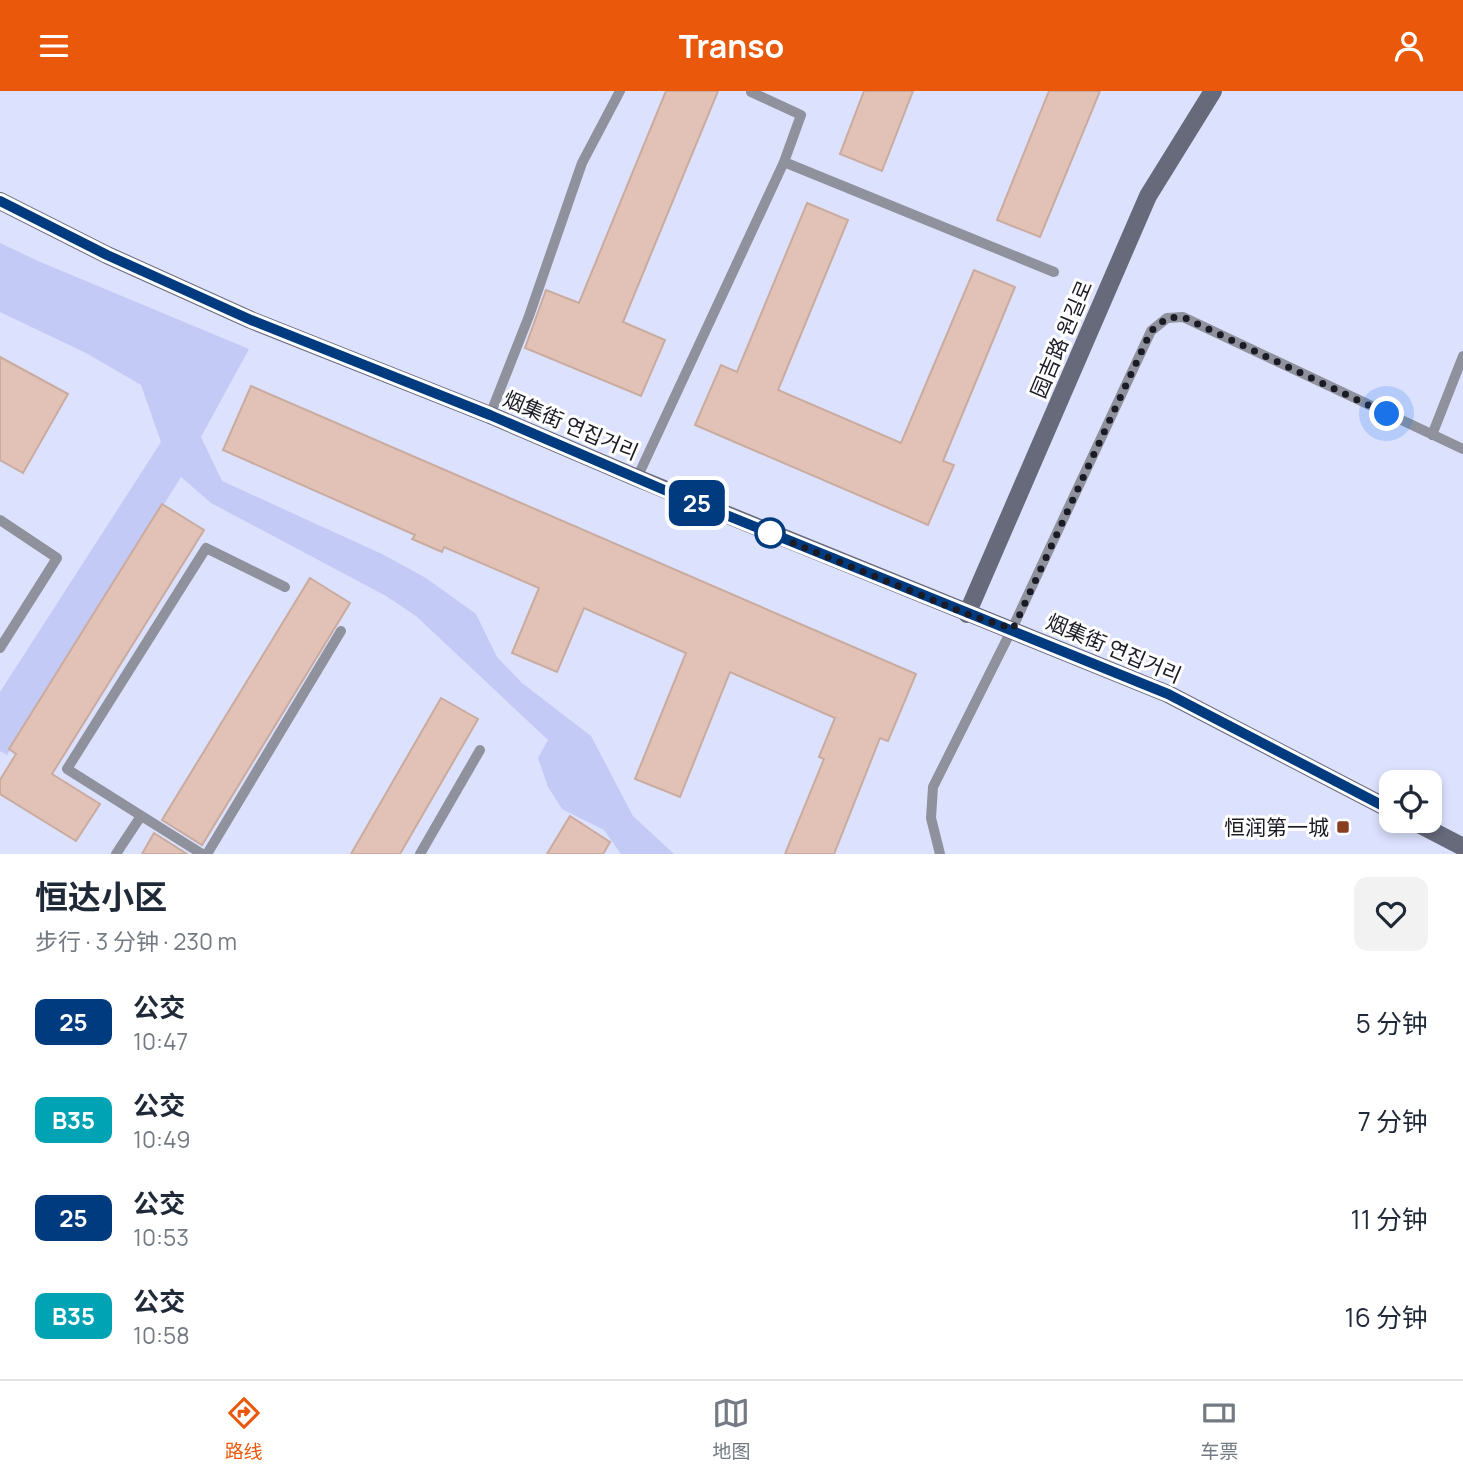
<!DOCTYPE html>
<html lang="zh">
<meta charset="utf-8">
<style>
:root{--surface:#fff;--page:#f2f2f3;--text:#1f2937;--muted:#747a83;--line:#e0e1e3;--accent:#ea580c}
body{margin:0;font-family:Manrope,"Noto Sans SC","Noto Sans KR",sans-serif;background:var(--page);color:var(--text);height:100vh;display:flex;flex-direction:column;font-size:26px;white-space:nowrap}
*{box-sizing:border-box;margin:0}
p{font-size:23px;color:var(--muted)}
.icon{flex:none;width:38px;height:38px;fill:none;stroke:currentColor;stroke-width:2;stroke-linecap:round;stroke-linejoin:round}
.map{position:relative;height:763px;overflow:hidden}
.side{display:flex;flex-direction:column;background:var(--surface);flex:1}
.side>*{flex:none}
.badge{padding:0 14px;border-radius:10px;font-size:24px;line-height:46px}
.fabs{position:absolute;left:1379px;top:679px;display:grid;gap:14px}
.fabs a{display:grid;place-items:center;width:63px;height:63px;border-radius:14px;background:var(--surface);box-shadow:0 4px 10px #0003;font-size:35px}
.you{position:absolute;width:35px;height:35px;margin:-18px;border:5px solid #fff;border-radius:50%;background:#1a73e8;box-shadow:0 0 0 10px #1a73e833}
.map>.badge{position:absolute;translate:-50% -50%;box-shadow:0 0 0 4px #fff}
.round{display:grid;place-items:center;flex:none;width:74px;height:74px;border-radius:14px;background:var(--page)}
.summary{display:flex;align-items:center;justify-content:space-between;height:119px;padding:0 35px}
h1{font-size:33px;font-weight:700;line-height:52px}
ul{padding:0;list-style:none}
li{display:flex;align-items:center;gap:21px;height:98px;padding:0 35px}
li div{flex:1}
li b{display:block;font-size:26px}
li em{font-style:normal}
li .badge{min-width:77px;font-weight:700;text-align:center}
header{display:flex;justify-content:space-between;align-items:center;height:91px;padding:0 35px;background:var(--accent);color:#fff;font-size:32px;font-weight:700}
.tabs{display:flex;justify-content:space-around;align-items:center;height:98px;border-top:2px solid var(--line);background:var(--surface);font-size:19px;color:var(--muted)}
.tabs a{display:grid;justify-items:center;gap:4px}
.tabs .on{color:var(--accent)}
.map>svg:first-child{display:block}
.green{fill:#c4caf6}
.building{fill:#e2c2b6;stroke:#caab9f;stroke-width:2}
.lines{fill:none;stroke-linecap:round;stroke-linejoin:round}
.lane{stroke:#8f919d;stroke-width:10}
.secondary{stroke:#676a7b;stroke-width:18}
.line-casing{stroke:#fff;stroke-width:16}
.line{stroke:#003b80;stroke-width:10}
.walk{stroke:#1a1b25;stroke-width:7;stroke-dasharray:0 12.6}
.stop-dot{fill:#fff;stroke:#003b80;stroke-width:3.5}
.poi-dot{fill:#873e21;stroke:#fff;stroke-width:2.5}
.labels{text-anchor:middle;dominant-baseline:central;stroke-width:6;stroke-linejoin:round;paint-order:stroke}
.street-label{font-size:21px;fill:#1a1b25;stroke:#fff}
.poi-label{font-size:21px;fill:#1a1b25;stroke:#fff;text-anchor:end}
</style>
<header><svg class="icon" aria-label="menu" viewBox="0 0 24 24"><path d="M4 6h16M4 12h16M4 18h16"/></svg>Transo<svg class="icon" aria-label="person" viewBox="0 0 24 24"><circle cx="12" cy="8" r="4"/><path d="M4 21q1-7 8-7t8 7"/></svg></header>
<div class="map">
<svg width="1463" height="763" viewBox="0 0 1463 763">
<rect width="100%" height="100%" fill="#dce1fe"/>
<!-- green -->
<path class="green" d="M0,152L38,170L249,258L201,346L222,390L382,463L426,487L476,523L497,566L522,592L591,645L633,725L674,763H621L604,739L562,718L548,696L538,667L548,649L416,525L386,505L211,412L181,386L7,664L0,660V601L161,351L141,294L86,262L0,221Z"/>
<!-- building -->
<path class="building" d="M666,0H718L623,231L665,249L641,305L525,257L546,199L579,212Z
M864,0H913L882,80L840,63Z
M1049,0H1100L1040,146L997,129Z
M807,112L848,129L778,299L901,352L974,179L1015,196L943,370L954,374L928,434L695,334L721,274L737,281Z
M0,266L68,303L23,382L0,369Z
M251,295L916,583L888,650L880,647L834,763H785L824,668L819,666L835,627L730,581L680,706L635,688L686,562L584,517L557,581L512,562L539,497L444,456L442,461L412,448L415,444L223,359Z
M162,413L204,439L52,683L100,713L76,750L0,703V689L16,663L9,658Z
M310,487L350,512L202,754L162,729Z
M441,607L478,628L400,763H351Z
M570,725L610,751L603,763H547Z
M154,742L187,763H142Z"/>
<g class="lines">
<!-- lane -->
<path class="lane" d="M784,71L1054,181
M490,324L529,225L582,72L620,0
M1432,344L1463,265
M637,387L784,71L801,24L751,1
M0,429L57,467L0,557
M116,763L141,725
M202,763L67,678L206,457L285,496
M207,763L341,540
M420,763L480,659
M940,763L931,727L933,696L1012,538L1151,240L1167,227L1183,226L1463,358"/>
<!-- secondary -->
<path class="secondary" d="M0,110L107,164L251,229L490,324L637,387L1168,603L1391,719
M967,523L1148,105L1213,0
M1413,730L1463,756"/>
</g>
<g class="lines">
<defs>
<path id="line" d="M0,110L107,164L251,229L490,324L662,398L1168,603L1391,719"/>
</defs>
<!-- line casing -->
<use href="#line" class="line-casing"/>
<!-- line -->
<use href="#line" class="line"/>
<!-- walk -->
<path class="walk" d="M770,442L764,440L967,523L1013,538L1151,240L1167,227L1183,226L1387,323"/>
</g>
<!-- markers -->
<circle class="stop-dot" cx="770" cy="442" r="14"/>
<rect class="poi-dot" x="1336" y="729" width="14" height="14" rx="3.5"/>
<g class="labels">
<!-- street labels -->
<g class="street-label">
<text transform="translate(1061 248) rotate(-67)">园吉路 원길로</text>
<text transform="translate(571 334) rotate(23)">烟集街 연집거리</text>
<text transform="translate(1114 557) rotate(23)">烟集街 연집거리</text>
</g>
<!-- poi labels -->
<g class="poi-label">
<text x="1329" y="736">恒润第一城</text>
</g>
</g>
</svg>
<div class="fabs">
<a><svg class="icon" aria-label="locate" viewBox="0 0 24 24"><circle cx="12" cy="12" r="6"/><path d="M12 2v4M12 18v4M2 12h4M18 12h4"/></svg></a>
</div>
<div class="you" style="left:1387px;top:323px"></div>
<b class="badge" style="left:697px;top:412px;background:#003b80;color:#fff">25</b>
</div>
<section class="side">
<div class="summary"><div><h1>恒达小区</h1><p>步行 · 3 分钟 · 230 m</p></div><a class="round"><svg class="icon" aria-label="heart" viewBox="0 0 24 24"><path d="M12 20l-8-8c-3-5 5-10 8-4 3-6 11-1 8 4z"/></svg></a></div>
<ul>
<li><span class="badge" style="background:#003b80;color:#fff">25</span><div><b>公交</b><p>10:47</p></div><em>5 分钟</em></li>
<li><span class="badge" style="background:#00a3b4;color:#fff">B35</span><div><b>公交</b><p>10:49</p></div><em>7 分钟</em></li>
<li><span class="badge" style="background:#003b80;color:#fff">25</span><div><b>公交</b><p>10:53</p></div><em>11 分钟</em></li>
<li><span class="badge" style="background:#00a3b4;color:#fff">B35</span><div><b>公交</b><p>10:58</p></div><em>16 分钟</em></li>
</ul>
</section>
<nav class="tabs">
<a class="on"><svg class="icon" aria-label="directions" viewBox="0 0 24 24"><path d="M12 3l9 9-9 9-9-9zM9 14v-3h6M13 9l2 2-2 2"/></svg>路线</a>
<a><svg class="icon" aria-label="map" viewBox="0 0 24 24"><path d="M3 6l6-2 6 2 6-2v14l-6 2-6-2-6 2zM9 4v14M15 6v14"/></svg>地图</a>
<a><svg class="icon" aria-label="tickets" viewBox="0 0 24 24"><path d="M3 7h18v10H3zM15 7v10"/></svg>车票</a>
</nav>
